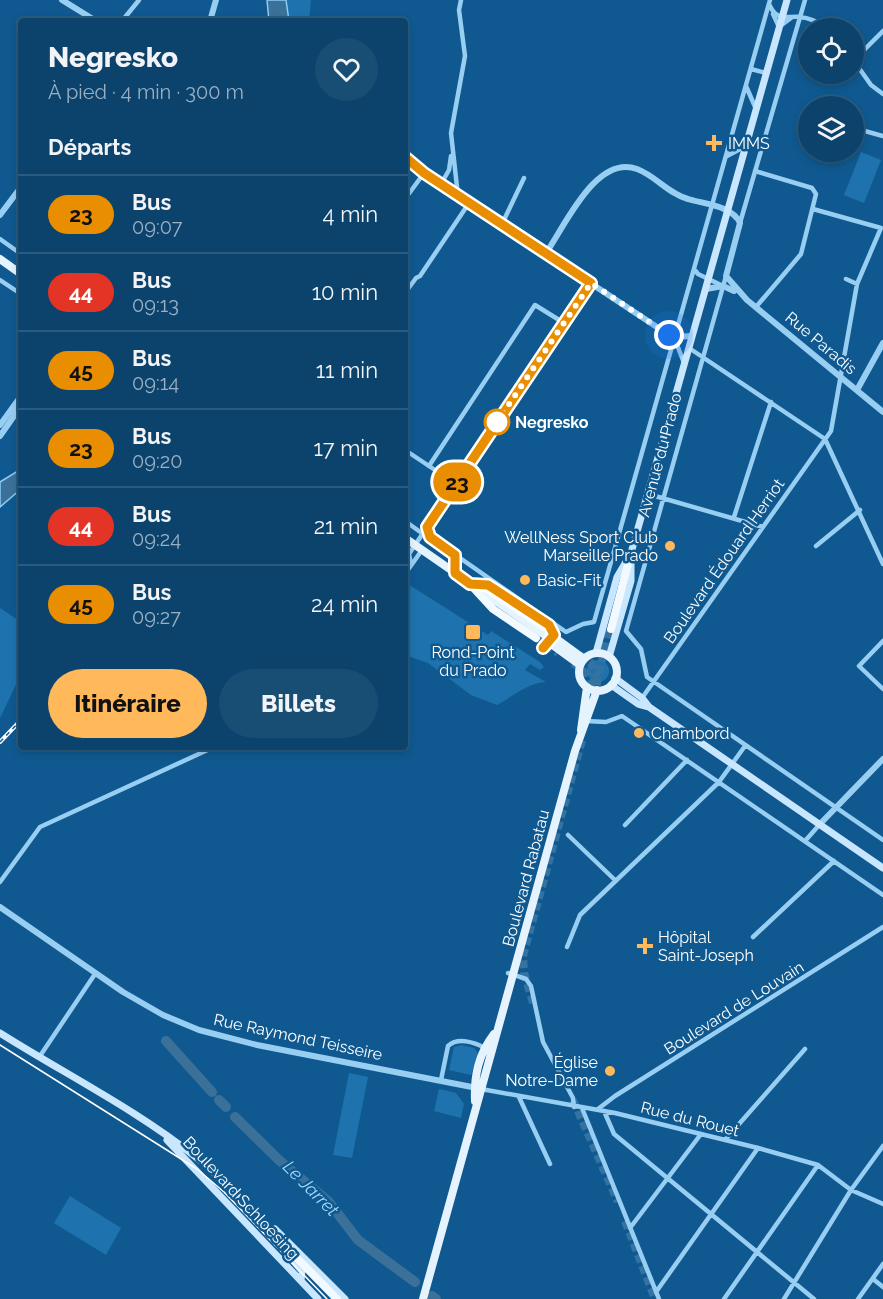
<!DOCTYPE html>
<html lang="fr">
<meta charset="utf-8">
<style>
:root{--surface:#0b436c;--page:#194e74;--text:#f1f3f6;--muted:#9ab0c2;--line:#2b5c7f;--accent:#ffb95b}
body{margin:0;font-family:Raleway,sans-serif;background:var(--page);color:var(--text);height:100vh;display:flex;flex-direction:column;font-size:22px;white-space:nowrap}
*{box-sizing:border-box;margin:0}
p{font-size:20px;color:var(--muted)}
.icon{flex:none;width:33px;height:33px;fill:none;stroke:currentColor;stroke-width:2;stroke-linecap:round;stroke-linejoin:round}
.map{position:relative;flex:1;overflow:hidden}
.side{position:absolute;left:18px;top:18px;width:390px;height:732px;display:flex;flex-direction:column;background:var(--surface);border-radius:6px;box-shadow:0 3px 9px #0003,0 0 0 2px var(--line)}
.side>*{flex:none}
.badge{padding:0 12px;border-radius:20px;font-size:21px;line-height:39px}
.buttons{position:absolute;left:798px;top:18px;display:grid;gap:12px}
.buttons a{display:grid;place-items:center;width:66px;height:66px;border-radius:50%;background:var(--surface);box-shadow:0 3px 9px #0003,0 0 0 2px var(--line);font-size:30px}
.you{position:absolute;width:30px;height:30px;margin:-15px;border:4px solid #fff;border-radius:50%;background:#1a73e8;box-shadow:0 0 0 9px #1a73e833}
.map>.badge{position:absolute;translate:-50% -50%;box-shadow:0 0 0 3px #fff}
h2{padding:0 30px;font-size:22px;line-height:54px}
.round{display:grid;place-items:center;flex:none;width:63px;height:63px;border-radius:32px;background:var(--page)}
.overview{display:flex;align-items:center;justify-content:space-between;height:102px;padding:0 30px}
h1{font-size:28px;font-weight:800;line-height:45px}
.action{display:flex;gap:12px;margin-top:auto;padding:12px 30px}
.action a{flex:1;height:69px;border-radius:36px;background:var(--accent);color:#111;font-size:24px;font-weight:800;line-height:69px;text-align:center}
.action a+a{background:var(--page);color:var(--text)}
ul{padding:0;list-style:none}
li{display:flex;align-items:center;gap:18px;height:78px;padding:0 30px;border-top:2px solid var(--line)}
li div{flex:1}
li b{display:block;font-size:22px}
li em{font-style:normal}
li .badge{min-width:66px;font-weight:700;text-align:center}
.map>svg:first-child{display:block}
.green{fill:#1e73ae}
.water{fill:#3b7199;stroke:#8accf7;stroke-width:1.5}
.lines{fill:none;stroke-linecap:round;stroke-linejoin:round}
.river{stroke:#3b7199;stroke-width:10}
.trunk-tunnel{stroke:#3372a1;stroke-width:8;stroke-dasharray:8 4;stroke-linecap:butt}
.minor{stroke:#99cef3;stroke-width:4.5}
.tertiary{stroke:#99cef3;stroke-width:6}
.secondary{stroke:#c8e6fd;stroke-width:7}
.primary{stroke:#e5f3ff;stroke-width:8}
.trunk{stroke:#f2f9ff;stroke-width:8}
.tram{stroke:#fff;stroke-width:1.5}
.rail-casing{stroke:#fff;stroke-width:4}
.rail{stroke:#0f5990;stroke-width:1.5;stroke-dasharray:4.5;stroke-linecap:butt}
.line-casing{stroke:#fff;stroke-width:14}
.line{stroke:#e98e00;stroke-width:9}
.walk{stroke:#fff;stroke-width:6;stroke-dasharray:0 10.8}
.poi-dot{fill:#ffb95b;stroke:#0f5990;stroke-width:2}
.stop-dot{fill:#fff;stroke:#e98e00;stroke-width:3}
.labels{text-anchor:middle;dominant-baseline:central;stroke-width:5;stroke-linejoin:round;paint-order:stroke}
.poi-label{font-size:16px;fill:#fff;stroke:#0f5990;text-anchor:start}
.street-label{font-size:16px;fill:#fff;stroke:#0f5990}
.stop-label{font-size:16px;font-weight:bold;fill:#fff;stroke:#0f5990;text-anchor:start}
.water-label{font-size:18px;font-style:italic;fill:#a5d8fa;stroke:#0f5990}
</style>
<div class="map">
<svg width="883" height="1299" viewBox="0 0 883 1299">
<rect width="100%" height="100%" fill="#0f5990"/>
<!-- green -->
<path class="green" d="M286,0H311L309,21H289Z
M861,152L881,160L864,203L844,195Z
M405,586H411L471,624L472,629L477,628L488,635L491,631L540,662L544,667L540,670L530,664L525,670L546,682C527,683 514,696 497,705L471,695L428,663L405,655Z
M0,608L21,622V674L0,718Z
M587 671a11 11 0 1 1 22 0a11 11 0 1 1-22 0Z
M461,1045L474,1048L478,1053L471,1075L449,1070L454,1047Z
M349,1073L368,1077L352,1158L333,1155Z
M439,1089L456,1093L464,1104L461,1118L434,1111Z
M70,1196L121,1228L106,1255L54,1223Z"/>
<!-- water -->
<path class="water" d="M267,0H286L289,21H269Z
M21,469V489L0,507V482Z"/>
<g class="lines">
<!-- river -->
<path class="river" d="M166,1041L212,1092
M219,1100L226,1107
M235,1117L280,1161L328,1201L358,1240L415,1282
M432,1296L436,1299"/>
<!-- trunk-tunnel -->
<path class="trunk-tunnel" d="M536,638L558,653
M580,655L591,663L597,678
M573,663L588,675L595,690
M594,697L609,628
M533,1003L524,973L523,956L583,737
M573,1100L618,1202
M625,1221L655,1299"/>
<!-- minor -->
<path class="minor" d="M770,6C777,21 786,16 800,17C810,18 820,23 828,28
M773,14L779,27L791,18
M122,21L139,0
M854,60L883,31
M854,61L871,85L883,94
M751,69L766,73
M746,86L756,109
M854,128L883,136
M727,156L746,146
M755,171L812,188L816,194L801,254L756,307
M441,184L449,170L451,156
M458,196L451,133L465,56L459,10L461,0
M405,199L424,173
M740,223L805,0
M502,224L524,178
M0,239L21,254
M694,269L698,274L723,286
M726,276L626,631L641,649L647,677L883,840
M846,279L857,284
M0,280L21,294
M405,293L416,278L420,276L469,203
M674,337L684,363
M689,348L825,439L883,564
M405,450L456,484
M429,466L535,305L564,323
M648,494L763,527
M734,517L771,402
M405,521L423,534
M427,527L430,537L566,632L583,624L594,622L770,0
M816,546L860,510
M455,555V573
M411,565L409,554L591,283
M405,574L422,550
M883,641L859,666L883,689
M642,698L831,431L857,284L881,228L813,209
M586,721L606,722L622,716L883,895
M625,825L687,760
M568,835L616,881
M805,841L820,824
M0,882L40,827L214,747
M753,937L834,861
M567,947L580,915L719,782L745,746
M508,973L526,979L531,986L543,1042L573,1098L574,1107
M40,1056L95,974
M441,1080L448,1046C458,1037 474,1042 485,1048
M481,1089L615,1113L758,1148L818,1165L851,1190L883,1204
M519,1097L550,1164
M582,1108L659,1299
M598,1109L615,1096L883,927
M604,1111L614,1134L814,1299
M725,1140L805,1049
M630,1228L701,1134
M873,1279L883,1287
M656,1292L758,1148
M724,1299L818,1165
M784,1299L851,1190L883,1146
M858,1299L883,1264"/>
<!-- tertiary -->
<path class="tertiary" d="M62,0L96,21
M210,21L216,0
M405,157L424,173L669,335L674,337L692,336
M0,215L21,187
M546,253C565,226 596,154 637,169C656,176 667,193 688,199C704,204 733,206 740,223L726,276L747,300L883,412
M706,289L723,286L734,291
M857,390L883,343
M0,425L21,396
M0,436L21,406
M820,824L883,759
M0,907L123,992L163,1015L199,1030L257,1045L477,1088"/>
<!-- secondary -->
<path class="secondary" d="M596,653L617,577L630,555
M609,657L631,581V553L787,0
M615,678L642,698L649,707L883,868
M611,685L638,704L649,707
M0,1033C65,1074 137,1110 197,1158C230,1185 258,1218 287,1248L290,1257L302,1271L301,1281L318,1299
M167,1140L301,1281
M275,1229L345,1299"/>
<!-- primary -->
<path class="primary" d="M0,259L21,274
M405,538L552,640H558L584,659
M472,584L488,585L549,625L552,629L554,646L580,665
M579 672a19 19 0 1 1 38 0a19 19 0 1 1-38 0Z
M581,730L587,687
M475,1101C474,1076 478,1055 494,1034
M423,1299L575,751L597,690"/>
<!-- trunk -->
<path class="trunk" d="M470,584L493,609L536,638
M472,584L486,589L543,627
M611,629L631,553
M287,1248L337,1299"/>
<!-- tram -->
<path class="tram" d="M0,1045L197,1169L224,1192L327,1299"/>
<defs>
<path id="rail" d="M0,742L21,720"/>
</defs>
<!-- rail casing -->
<use href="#rail" class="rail-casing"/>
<!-- rail -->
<use href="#rail" class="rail"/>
</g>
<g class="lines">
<defs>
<path id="line" d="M405,157L424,173L591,283L427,527L430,537L455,555V573L470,584L488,585L549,625L554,635L543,648"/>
</defs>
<!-- line casing -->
<use href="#line" class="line-casing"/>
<!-- line -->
<use href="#line" class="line"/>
<!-- walk -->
<path class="walk" d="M497,422L591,283L669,335"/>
</g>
<!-- markers -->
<g class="poi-dot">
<path d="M711 134h6v6h6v6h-6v6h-6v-6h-6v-6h6z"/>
<circle cx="670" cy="546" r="6"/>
<circle cx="525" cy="580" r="6"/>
<rect x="465" y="624" width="16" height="16" rx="3"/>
<circle cx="639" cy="733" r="6"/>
<path d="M642 937h6v6h6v6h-6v6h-6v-6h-6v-6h6z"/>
<circle cx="610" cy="1071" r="6"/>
</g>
<circle class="stop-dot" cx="497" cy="422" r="12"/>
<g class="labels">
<!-- poi labels -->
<g class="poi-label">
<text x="728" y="143">IMMS</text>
<text x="658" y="537" text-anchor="end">WellNess Sport Club<tspan x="658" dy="18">Marseille Prado</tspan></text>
<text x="537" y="580">Basic-Fit</text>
<text x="473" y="652" text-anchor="middle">Rond-Point<tspan x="473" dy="18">du Prado</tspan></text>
<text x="651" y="733">Chambord</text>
<text x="658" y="937">Hôpital<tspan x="658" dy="18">Saint-Joseph</tspan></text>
<text x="598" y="1062" text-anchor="end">Église<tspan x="598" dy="18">Notre-Dame</tspan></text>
</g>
<!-- street labels -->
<g class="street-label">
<text transform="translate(821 343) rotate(40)">Rue Paradis</text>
<text transform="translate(660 455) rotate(-75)">Avenue du Prado</text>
<text transform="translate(724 561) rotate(-55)">Boulevard Édouard Herriot</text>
<text transform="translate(526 878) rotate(-75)">Boulevard Rabatau</text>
<text transform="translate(734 1008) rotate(-32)">Boulevard de Louvain</text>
<text transform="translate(298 1037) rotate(12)">Rue Raymond Teisseire</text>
<text transform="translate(690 1119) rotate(14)">Rue du Rouet</text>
<text transform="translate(241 1198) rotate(47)">Boulevard Schloesing</text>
</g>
<!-- stop labels -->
<g class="stop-label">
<text x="515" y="422">Negresko</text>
</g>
<!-- water labels -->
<g class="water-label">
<text transform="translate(311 1188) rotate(45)">Le Jarret</text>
</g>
</g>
</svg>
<div class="buttons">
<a><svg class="icon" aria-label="locate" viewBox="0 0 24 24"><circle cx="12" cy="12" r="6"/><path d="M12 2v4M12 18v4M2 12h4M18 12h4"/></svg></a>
<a><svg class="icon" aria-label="layers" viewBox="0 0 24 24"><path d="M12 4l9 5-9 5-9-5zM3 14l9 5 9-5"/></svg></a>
</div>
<div class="you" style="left:669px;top:335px"></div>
<b class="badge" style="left:457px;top:482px;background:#e98e00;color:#111">23</b>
<section class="side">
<div class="overview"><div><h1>Negresko</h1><p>À pied · 4 min · 300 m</p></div><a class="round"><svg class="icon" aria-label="heart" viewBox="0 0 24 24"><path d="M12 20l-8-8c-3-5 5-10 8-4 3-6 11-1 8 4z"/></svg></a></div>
<h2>Départs</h2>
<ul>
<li><span class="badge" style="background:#e98e00;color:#111">23</span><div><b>Bus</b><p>09:07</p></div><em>4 min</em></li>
<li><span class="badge" style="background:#e43426;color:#fff">44</span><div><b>Bus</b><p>09:13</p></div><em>10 min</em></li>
<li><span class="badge" style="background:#e98e00;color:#111">45</span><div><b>Bus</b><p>09:14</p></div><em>11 min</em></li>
<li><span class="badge" style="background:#e98e00;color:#111">23</span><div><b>Bus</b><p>09:20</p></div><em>17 min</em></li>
<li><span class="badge" style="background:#e43426;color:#fff">44</span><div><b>Bus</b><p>09:24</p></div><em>21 min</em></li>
<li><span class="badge" style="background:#e98e00;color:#111">45</span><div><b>Bus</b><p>09:27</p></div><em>24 min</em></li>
</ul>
<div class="action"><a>Itinéraire</a><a>Billets</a></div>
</section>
</div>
